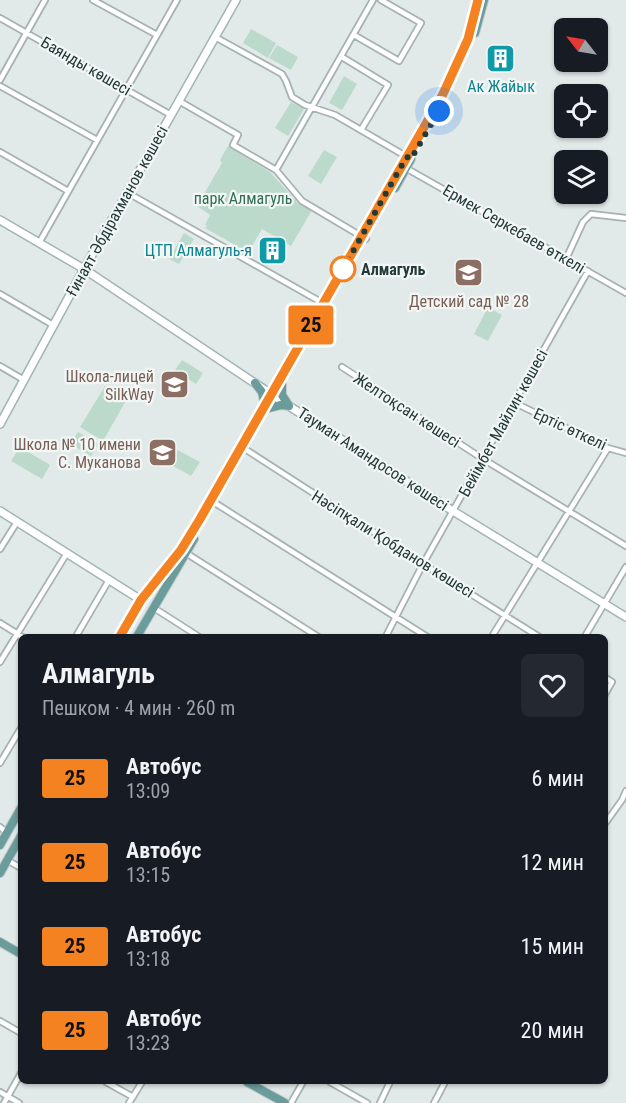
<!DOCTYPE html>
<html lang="ru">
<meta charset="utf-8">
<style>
:root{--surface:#171b24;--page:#242831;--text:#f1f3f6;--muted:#9ea1a6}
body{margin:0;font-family:"Roboto Condensed",sans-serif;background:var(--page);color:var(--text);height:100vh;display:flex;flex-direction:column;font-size:22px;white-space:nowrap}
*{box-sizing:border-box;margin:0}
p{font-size:20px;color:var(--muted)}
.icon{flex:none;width:33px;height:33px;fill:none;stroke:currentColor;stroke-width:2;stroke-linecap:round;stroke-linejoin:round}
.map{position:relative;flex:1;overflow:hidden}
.panel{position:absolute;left:18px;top:634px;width:590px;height:450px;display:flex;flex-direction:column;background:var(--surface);border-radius:9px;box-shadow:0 2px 4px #0004}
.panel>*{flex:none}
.badge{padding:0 12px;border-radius:4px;font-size:21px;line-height:39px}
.needle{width:39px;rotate:301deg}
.tools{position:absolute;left:554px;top:18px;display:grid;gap:12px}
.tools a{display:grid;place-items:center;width:54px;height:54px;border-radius:9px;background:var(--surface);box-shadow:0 2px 4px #0004;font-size:30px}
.you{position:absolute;width:30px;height:30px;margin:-15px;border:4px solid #fff;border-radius:50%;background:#1a73e8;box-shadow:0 0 0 9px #1a73e833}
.map>.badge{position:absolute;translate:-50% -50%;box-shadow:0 0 0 3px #fff}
.round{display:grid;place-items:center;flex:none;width:63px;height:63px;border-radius:9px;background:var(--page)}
.summary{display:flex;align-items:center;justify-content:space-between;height:102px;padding:0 24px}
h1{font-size:28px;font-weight:700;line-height:45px}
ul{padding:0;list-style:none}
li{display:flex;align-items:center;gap:18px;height:84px;padding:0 24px}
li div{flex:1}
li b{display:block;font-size:22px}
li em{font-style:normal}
li .badge{min-width:66px;font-weight:700;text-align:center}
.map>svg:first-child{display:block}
.green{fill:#bcdacb}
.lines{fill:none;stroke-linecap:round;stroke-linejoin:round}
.street-casing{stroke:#a5b2b1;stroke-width:8}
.secondary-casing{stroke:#a1b5b3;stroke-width:10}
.primary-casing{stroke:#c1c8c8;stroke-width:10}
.street{stroke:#fff;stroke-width:4.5}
.secondary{stroke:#fff;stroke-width:7}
.primary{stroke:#6a9c9b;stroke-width:8}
.line-casing{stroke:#fff;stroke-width:14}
.line{stroke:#f58220;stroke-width:9}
.walk{stroke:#233a39;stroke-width:6;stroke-dasharray:0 10.8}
.stop-dot{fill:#fff;stroke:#f58220;stroke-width:3}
.labels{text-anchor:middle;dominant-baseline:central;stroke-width:4.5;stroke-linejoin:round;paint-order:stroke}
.street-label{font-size:16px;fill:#233a39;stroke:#f2f7f6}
.culture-label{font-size:16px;fill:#0d838f;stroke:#f2f7f6}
.park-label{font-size:16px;fill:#316d56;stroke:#f2f7f6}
.stop-label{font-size:16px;font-weight:bold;fill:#233a39;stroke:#f2f7f6;text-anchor:start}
.education-label{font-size:16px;fill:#785e54;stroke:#f2f7f6;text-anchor:end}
</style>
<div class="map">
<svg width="626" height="1103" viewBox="0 0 626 1103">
<rect width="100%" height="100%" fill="#e2eae9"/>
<!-- green -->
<path class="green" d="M251,29L276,43L268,58L243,43Z
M277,45L298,57L291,70L269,58Z
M344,76L357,84L342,110L329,103Z
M291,102L304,109L288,136L275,128Z
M228,146L270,172L298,203L312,210L291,246L262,229L249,251L245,249L244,250L205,228L207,226L205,225L210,215L197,206L222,163L220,160Z
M324,150L337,157L321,184L308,176Z
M184,233L194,239L179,264L169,259Z
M488,307L502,315L488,341L474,334Z
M182,360L203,373L196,384L175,370Z
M105,386L127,399L103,441L80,427Z
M78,432L99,444L91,456L70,444Z
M20,447L50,465L42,479L11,461Z
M174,448L200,462L191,476L166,462Z"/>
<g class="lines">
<defs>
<path id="street" d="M93,0L157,35
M0,18L171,115
M354,35L399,61L421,23L381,0
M215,37L282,74L286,81L292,97L305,105L335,115L409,158
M342,57L388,85L361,130
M0,80L45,0
M0,86L97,140
M179,101L238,135L233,145L276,170L302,201L366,239
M0,152L68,191
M404,167L626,293
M276,170L373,0
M128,193L328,306
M39,243L177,0
M566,259L583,222L591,214L626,218
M0,294L53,325
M0,366L24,380
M342,367L483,459L626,546
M515,403L608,448L626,453
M245,449L423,564L541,638
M215,503L429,638
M0,549L17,522
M186,553L320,638
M154,608L201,638
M0,623L24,638
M75,638L109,580
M385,638L423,564L588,271
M491,638L608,448
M584,638L626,567
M0,662L67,553
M604,677L612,682L604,696
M0,763L21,728
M604,825L622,800L626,791
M0,827L7,833
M7,860L21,868
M0,1021L21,1033
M106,1082L133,1097
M330,1082L367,1103
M0,1092L19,1103
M4,1103L21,1073
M129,1103L142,1082
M291,1103L303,1082
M380,1103L390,1082
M434,1103L445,1082"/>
<path id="secondary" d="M0,220L84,269L289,406L453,511L626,617
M0,424L84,269L236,0
M0,511L141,600"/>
<path id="primary" d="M475,33L484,0
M395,188L411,159
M255,383L262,392L265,406
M282,385V395L289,406
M269,408L281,405L289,406
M119,638L141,600L181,551L204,512L443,94L468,39L478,0
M136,638L194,539
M0,845L21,808
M0,873L21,836
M0,942L21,954
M247,1082L285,1103"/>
</defs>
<!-- street casing -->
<use href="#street" class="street-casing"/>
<!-- secondary casing -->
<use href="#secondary" class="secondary-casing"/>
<!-- primary casing -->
<use href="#primary" class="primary-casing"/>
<!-- street -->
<use href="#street" class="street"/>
<!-- secondary -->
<use href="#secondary" class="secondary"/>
<!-- primary -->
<use href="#primary" class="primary"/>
</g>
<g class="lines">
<defs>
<path id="line" d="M119,638L141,600L181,550L200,519L443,94L468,39L478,0"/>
</defs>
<!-- line casing -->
<use href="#line" class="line-casing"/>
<!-- line -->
<use href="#line" class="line"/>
<!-- walk -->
<path class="walk" d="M343,269L402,165L407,157L411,159L439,111"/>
</g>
<!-- icons -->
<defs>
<symbol id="building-square" viewBox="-11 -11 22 22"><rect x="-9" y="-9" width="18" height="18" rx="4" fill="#0f9aa8" stroke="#f2f7f6"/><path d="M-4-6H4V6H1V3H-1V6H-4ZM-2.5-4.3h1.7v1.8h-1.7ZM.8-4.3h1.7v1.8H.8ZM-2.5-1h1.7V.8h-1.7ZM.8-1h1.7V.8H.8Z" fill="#fff"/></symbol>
<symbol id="school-square" viewBox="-11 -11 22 22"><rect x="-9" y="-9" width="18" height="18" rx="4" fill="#8d6e63" stroke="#f2f7f6"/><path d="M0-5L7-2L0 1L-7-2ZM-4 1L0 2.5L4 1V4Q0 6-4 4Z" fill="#fff"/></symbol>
</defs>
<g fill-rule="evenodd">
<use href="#building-square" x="484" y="42" width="33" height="33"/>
<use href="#building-square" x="256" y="234" width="33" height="33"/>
<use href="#school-square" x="452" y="256" width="33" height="33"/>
<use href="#school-square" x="158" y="368" width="33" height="33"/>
<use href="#school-square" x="146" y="436" width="33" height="33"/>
</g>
<!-- markers -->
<circle class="stop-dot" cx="343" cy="269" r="12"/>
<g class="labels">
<!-- street labels -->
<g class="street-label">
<text transform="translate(86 66) rotate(30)">Баянды көшесі</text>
<text transform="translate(117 211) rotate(-61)">Ғинаят Әбдірахманов көшесі</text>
<text transform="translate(514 229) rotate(30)">Ермек Серкебаев өткелі</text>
<text transform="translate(407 410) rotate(33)">Желтоқсан көшесі</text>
<text transform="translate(503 423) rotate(-61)">Бейімбет Майлин көшесі</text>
<text transform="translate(570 429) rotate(25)">Ертіс өткелі</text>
<text transform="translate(373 459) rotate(33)">Тауман Амандосов көшесі</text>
<text transform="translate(393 544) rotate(32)">Нәсіпқали Қобданов көшесі</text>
</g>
<!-- culture labels -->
<g class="culture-label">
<text x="501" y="86">Ак Жайык</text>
<text x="252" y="250" text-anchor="end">ЦТП Алмагуль-я</text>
</g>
<!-- park labels -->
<g class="park-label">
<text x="243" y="198">парк Алмагуль</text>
</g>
<!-- stop labels -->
<g class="stop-label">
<text x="361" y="269">Алмагуль</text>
</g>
<!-- education labels -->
<g class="education-label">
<text x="469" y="301" text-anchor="middle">Детский сад № 28</text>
<text x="154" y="376">Школа-лицей<tspan x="154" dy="18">SilkWay</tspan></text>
<text x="141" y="444">Школа № 10 имени<tspan x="141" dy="18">С. Муканова</tspan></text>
</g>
</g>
</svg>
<div class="tools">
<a><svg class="needle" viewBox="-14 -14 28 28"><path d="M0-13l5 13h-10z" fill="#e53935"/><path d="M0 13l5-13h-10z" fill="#9ea1a6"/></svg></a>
<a><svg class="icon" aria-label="locate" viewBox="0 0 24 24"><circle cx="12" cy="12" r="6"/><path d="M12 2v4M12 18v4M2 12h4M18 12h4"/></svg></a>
<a><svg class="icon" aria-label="layers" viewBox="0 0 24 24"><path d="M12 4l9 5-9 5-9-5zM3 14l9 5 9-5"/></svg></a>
</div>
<div class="you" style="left:439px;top:111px"></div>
<b class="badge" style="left:311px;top:325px;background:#f58220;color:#111">25</b>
<section class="panel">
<div class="summary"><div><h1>Алмагуль</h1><p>Пешком · 4 мин · 260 m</p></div><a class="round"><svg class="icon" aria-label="heart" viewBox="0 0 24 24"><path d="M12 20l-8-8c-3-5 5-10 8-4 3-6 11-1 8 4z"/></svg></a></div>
<ul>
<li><span class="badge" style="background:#f58220;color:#111">25</span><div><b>Автобус</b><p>13:09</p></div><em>6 мин</em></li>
<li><span class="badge" style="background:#f58220;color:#111">25</span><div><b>Автобус</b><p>13:15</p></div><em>12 мин</em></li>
<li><span class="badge" style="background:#f58220;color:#111">25</span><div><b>Автобус</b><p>13:18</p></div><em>15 мин</em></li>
<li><span class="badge" style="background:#f58220;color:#111">25</span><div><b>Автобус</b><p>13:23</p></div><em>20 мин</em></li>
</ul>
</section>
</div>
